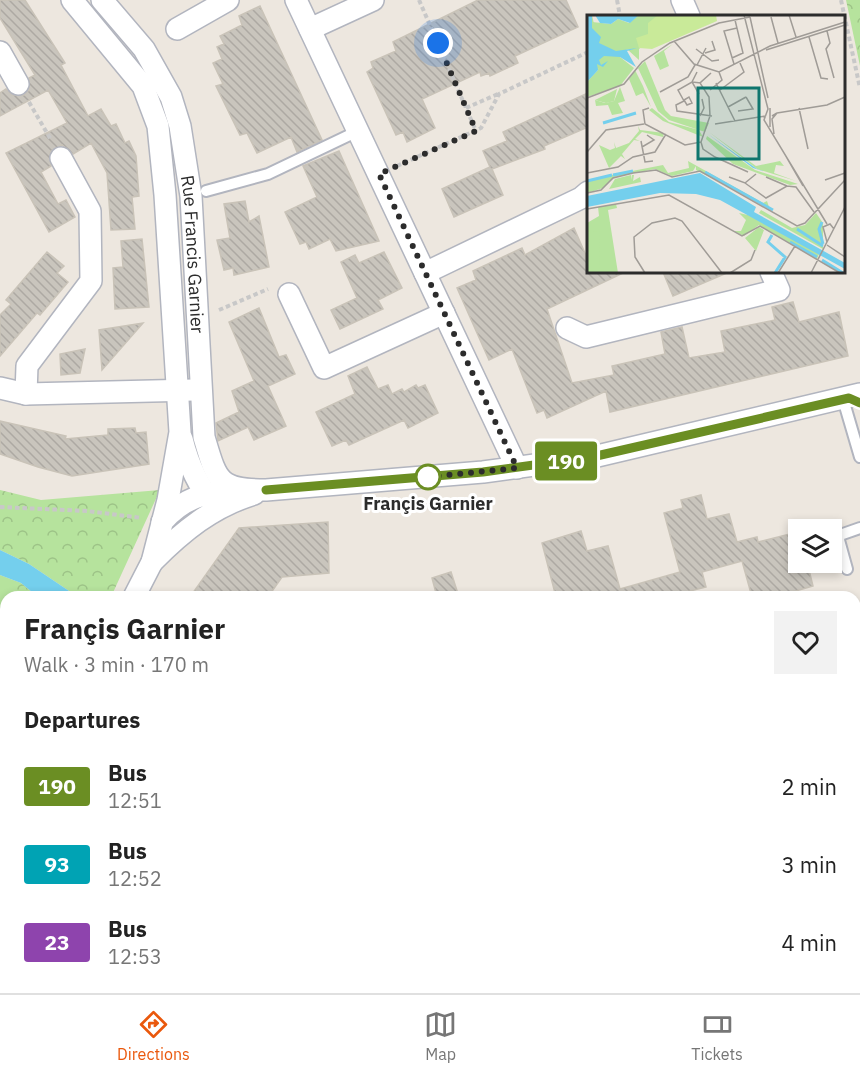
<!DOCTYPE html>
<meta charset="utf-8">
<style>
:root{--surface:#fff;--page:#f2f2f2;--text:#222;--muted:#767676;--line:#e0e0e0;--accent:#ea580c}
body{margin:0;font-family:"IBM Plex Sans",sans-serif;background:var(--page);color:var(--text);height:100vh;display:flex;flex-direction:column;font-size:22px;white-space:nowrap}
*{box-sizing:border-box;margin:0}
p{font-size:20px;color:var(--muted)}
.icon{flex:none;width:33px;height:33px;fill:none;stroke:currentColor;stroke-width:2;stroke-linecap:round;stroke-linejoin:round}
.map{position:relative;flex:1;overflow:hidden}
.drawer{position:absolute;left:0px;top:591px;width:861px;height:402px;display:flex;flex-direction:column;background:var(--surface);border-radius:18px 18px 0 0;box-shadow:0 3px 9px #0003}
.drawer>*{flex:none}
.badge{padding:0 12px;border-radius:4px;font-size:21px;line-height:39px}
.fabs{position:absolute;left:788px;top:519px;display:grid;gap:12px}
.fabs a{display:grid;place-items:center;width:54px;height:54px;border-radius:0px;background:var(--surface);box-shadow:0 3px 9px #0003;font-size:30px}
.you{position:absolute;width:30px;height:30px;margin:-15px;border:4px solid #fff;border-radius:50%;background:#1a73e8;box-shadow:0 0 0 9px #1a73e833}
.map>.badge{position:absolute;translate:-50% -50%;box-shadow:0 0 0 3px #fff}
h2{padding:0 24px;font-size:22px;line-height:54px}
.round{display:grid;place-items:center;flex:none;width:63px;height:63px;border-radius:0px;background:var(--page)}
.summary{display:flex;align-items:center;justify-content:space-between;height:102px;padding:0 24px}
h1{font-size:28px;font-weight:700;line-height:45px}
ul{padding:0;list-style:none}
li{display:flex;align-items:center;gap:18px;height:78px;padding:0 24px}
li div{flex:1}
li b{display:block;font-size:22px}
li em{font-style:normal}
li .badge{min-width:66px;font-weight:700;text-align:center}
.tab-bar{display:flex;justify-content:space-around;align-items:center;height:84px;border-top:2px solid var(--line);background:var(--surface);font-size:16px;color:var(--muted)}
.tab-bar a{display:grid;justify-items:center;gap:3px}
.tab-bar .selected{color:var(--accent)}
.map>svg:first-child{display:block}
.education{fill:#eee4cf}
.forest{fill:url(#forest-crowns)}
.water{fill:#74cfed}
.building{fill:url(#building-back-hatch);stroke:#c9c3b8;stroke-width:1.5}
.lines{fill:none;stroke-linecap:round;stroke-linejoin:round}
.service-casing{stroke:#b2b5bf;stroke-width:14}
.minor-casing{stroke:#b2b5bf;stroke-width:24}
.path{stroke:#c8c8c8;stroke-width:4;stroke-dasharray:4.5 3;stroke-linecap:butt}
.service{stroke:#fff;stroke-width:10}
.minor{stroke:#fff;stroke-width:21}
.line-casing{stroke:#fff;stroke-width:14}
.line{stroke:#6b8e23;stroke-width:9}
.walk{stroke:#2c2c2c;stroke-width:6;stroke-dasharray:0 10.8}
.stop-dot{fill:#fff;stroke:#6b8e23;stroke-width:3}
.labels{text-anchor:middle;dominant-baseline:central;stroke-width:6;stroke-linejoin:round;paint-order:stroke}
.street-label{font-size:18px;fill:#2c2c2c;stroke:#fff}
.stop-label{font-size:18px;font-weight:bold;fill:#2c2c2c;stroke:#fff}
.inset-river{fill:none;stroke:#74cfed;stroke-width:3}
.inset-road{fill:none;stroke:#a09c97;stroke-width:1.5}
.view{fill:#0f766e;fill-opacity:0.15;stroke:#0f766e;stroke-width:3}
.inset-edge{fill:none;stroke:#2c2c2c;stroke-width:3}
</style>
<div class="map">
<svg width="860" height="993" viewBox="0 0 860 993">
<defs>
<pattern id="forest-crowns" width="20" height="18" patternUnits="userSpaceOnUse" patternTransform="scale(1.5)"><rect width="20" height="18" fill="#b6e39d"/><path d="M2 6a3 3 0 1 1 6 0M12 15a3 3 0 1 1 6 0" fill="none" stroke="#9dc387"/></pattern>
<pattern id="building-back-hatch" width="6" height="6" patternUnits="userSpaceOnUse" patternTransform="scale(1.5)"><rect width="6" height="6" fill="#c9c5bd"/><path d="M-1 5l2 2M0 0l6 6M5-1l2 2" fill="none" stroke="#ada9a3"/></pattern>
</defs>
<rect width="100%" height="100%" fill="#ede7df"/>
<!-- education -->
<path class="education" d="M860,617V993H659L650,987H855V619Z"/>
<!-- forest -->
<path class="forest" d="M846,0H860V66Z
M0,490L41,500L160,490L111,597H78L29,564L0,550Z
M0,575L21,583L38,597H6V658L0,655Z
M382,987H551L559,993H391Z
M598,987H650L659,993H606Z"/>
<!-- water -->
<path class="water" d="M0,550L29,564L78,597H38L21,583L0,575Z
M551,987H598L606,993H559Z"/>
<!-- building -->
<path class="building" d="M0,0H25L65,63L61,65L88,116L101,109L111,126L116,124L125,143L129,141L136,156L139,196L132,197L135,229L111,230L107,173L91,143L73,154L62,145L50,152L51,166L41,172L58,204L66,200L75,217L49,232L6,153L67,123L48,90L0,116V93L6,89L12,95H24L29,90V78L35,75L0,18Z
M478,0H566L578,27L515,56L518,63L490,76L489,73L481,76L480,72L422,99L435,128L407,142L403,132L396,135L379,98L367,72L373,68L371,62L396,51L393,42Z
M260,6L322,140L297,152L291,137L257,153L247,133L240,135L216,86L223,84L213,63L222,59L217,47L224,44L220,36L242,25L239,16Z
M588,93V127L544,146L545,149L492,169L503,195L454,217L442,189L490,167L483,151L507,141L503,132Z
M339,151L379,241L336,251L330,239L309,249L306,242L300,244L285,212L317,197L303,166Z
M245,201L249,222L259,216L269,267L234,275L233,268L224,270L217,240L230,238L224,204Z
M574,228L588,260V272H625L547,309L572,383L614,375L612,366L665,354L661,332L682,327L689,358L725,352L721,331L775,320L772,307L793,302L799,322L839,312L848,356L610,412L606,391L547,418L544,410L537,413L512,349L489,360L457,288L476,280L473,271L522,248L525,255Z
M142,239L149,307L115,309L113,268L123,267L121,241Z
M47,252L64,266L57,273L68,282L40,315L37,313L0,356V315L11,304L6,300Z
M384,252L402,288L378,300L383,309L340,329L331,310L357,298L341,262L355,255L359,263Z
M663,272H729L673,296Z
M259,308L279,357L286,355L295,374L268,386L286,426L254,440L248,427L218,441L216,423L239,412L232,391L254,381L229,322Z
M143,323L102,370L99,330Z
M85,349L80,373L61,375L60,354Z
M367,367L378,389L388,385L392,394L402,389L404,392L416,385L418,388L425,385L438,413L408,428L404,420L349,445L346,440L332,446L316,412L355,394L348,376Z
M0,421L66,436L65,439L108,435V429L135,428L136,433L146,432L149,464L72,476L38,467L0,454Z
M701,495L707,519L729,514L737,542L757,537L758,542L798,532V562H807L813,586L775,597H752L742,561L702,572L706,587L686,592L688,597H556L542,543L581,531L587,551L608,546L620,589L680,572L664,513L683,508L681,500Z
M328,522L329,573L282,577L268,597H190L239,528Z
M451,572L459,597H437L432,578Z"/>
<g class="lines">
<defs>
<path id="service" d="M206,191L268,174L358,131
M843,399L860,457
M847,569L839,540L840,535L860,528
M855,633L860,632
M0,904H6
M371,987L376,993"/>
<g id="minor">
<path d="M72,0L143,86L158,126L165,195L180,432L168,500L152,562L134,597"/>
<path id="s1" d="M102,0L144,49L171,97L180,126L191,196L204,437C217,481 218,490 266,490L483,472L593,457L860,394"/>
<path d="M296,0L517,468"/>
<path d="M682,0L689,16"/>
<path d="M177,29L228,0"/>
<path d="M310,29L373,0"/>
<path d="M0,52L18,84"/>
<path d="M425,273L581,198L588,192"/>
<path d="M289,294L324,368L444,313"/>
<path d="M567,328L586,337L779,290L771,272"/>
<path d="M0,388L26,394L194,390"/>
<path d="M26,394L27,366L91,281L90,211L61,158"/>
<path d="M182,439C188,463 197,485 214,504"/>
<path d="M162,522C183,498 205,492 236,490"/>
<path d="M152,562C183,531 212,507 254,494"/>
<path d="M0,771L6,770"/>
<path d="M273,987L283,993"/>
</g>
</defs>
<!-- service casing -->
<use href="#service" class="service-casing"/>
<!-- minor casing -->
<use href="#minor" class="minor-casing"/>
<!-- path -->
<path class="path" d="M419,0L476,131
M617,0L620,16
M841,0L860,88
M29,102L51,140
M466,108L498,94
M397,166L481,128L499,94L588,52
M219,310L268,289
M0,507L87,511L142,518
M0,609L6,612
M0,659L6,656
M855,979L859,993
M419,987L425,993
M329,993L333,987"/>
<!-- service -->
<use href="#service" class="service"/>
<!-- minor -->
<use href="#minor" class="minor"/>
</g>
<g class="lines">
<defs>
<path id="line" d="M266,490L483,472L592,457L849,398L860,403"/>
</defs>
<!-- line casing -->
<use href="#line" class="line-casing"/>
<!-- line -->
<use href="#line" class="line"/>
<!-- walk -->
<path class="walk" d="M428,477L517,468L379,174L476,131L438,43"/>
</g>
<!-- markers -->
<circle class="stop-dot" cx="428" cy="477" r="12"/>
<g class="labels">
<!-- street labels -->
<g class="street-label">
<text stroke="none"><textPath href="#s1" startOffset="279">Rue Francis Garnier</textPath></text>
</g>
<!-- stop labels -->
<g class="stop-label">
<text x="428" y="503">Françis Garnier</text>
</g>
</g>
<!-- overview -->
<g transform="translate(587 15)">
<rect width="258" height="258" fill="#ede7df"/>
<path d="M52,0H74L62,10L64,24L52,34V45L41,35L45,34L29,36L5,7L24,9L31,4L42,8ZM86,29L77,36L82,51L73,55L67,41ZM24,40L33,42L47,53L33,71L0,82V67L11,55L13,44ZM30,74L27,86L19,88L8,85ZM51,111L53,115L77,118L76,122L55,117L48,124L53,126L47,125L35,139L38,144L34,141L22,153L12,130L23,135L28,133L27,127L29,133L42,128L52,116ZM101,146L176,188L180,186L182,192L215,209L109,155V151L106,156L85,161L68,154L28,162L16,173L0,178V166L9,163L76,150L81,158L102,153ZM44,160L45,165V160H47L46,166L53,162L54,167L22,174L28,164ZM29,189L30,193L21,195L31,258H0V208L12,201L11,192ZM174,195L205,213L218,210L229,198L236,208V234L172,198ZM152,198L165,201L232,239L230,244L172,210L157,221L146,216H154L159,205ZM172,212L177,215L169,236L158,223Z" fill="#b6e39d"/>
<path d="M58,46L78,95L84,101L122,108L118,117L82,105L71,96L51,53ZM48,55L56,71L64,92L56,78L49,81L42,64ZM33,72L38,86L31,88L36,98L25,100L21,90L9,91L8,85L18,88L27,86ZM65,93L82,107L112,115L116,122L76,106L62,95ZM122,117L169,151L193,146L197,151L189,150L187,158L209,166L170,154ZM120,121L168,155L211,169L203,170L146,149L119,124Z" fill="#b6e39d"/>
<path d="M0,0H5L7,9L36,12L42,19V26L38,39L12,53L0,67ZM12,216L13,258H0V218Z" fill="#b6e39d"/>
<path d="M71,0H129L130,6L65,34L52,33L49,23L61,19V8Z" fill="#c9ea99"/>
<path d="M0,0H5V13L14,22L12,28L29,36L50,33L40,36L49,52L33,42L17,41L12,45L14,50L21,46L16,52L10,49L11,55L0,67ZM8,0H52L43,8L31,4L24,9L13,8ZM121,119L170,154L210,167L166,153ZM113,158L169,192L167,197L258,248V254L133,185L109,179L73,178L0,192V181Z" fill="#74cfed"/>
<path class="inset-river" d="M16,108L49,98M118,157L186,195M26,160L46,156M0,166L25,160M235,207L232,214L236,229M210,214L236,231M185,220L181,227L198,242L188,258M203,227L230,242M235,245L256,258"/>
<path class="inset-road" d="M157,0L181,94L177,105L240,209M202,0L209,22M163,2L181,83M184,2L191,28M240,16L243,28L239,34L247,63M222,22L234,63L241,64M87,26L107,49L132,57L183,31L258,7M109,34L125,46L132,45M179,35L258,10M118,38L128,35L125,26M145,43L156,38L148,5M147,49L137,16L150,13M110,50L119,33M110,57L105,67L112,79M129,68L148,106M123,75L135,65L132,57M133,75L157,57L153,48M73,77L101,62L108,50M0,83L37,69L55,47L83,28L132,8L163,2M97,85L100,90L105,88L102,82L97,85V86L89,90L90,96L125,101M97,86L91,75L105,67L114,68M141,92L159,82M62,93L56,95L58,109L98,130L114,127M183,93V112M212,93L221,134M151,96L166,94L159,82M190,98L240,90L258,82M113,101L117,93L115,84M185,101L190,98L185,104L187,119M128,109L179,101M54,126L58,147L66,146M114,127L123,101L122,82L113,68L124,58M114,127L116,134L128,142L161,157M55,132L67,125L60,120M0,137L19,115L57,109M197,138L216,171M0,158L31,152L46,142L68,137L79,119M142,162L158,168L169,159M179,162L200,171M238,165L258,158M158,168L179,183L200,171L209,172L227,197M0,178L14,175L26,163L46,158L69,155L85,162L113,156L210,211L218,208L258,165M0,194L82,180L155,221L173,211L253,258M240,227L236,212L243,209L247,214M240,230L258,242M58,258L48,242L47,222L65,208L88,203L95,206L135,258M143,258L164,245L168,235M191,258L208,231M224,258L258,192"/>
<path class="view" d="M111,73H172V144H111Z"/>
<rect width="258" height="258" class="inset-edge"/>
</g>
</svg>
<div class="fabs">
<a><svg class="icon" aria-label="layers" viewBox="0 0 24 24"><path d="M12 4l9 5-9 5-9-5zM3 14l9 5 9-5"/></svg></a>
</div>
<div class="you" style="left:438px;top:43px"></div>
<b class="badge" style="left:566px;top:461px;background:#6b8e23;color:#fff">190</b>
<section class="drawer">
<div class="summary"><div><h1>Françis Garnier</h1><p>Walk · 3 min · 170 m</p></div><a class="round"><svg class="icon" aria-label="heart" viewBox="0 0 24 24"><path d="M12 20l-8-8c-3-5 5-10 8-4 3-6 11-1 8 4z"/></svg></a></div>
<h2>Departures</h2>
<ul>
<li><span class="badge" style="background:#6b8e23;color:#fff">190</span><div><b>Bus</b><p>12:51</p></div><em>2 min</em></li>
<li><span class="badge" style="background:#00a3b4;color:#fff">93</span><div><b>Bus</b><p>12:52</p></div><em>3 min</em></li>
<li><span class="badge" style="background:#8e44ad;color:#fff">23</span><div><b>Bus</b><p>12:53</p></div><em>4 min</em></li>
</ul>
</section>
</div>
<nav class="tab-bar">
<a class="selected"><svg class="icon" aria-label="directions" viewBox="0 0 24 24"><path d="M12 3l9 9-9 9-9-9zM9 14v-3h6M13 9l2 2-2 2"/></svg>Directions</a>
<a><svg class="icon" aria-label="map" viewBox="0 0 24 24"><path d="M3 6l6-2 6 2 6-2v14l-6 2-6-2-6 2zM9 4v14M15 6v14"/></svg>Map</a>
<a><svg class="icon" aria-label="tickets" viewBox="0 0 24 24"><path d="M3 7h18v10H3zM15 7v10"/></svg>Tickets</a>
</nav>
